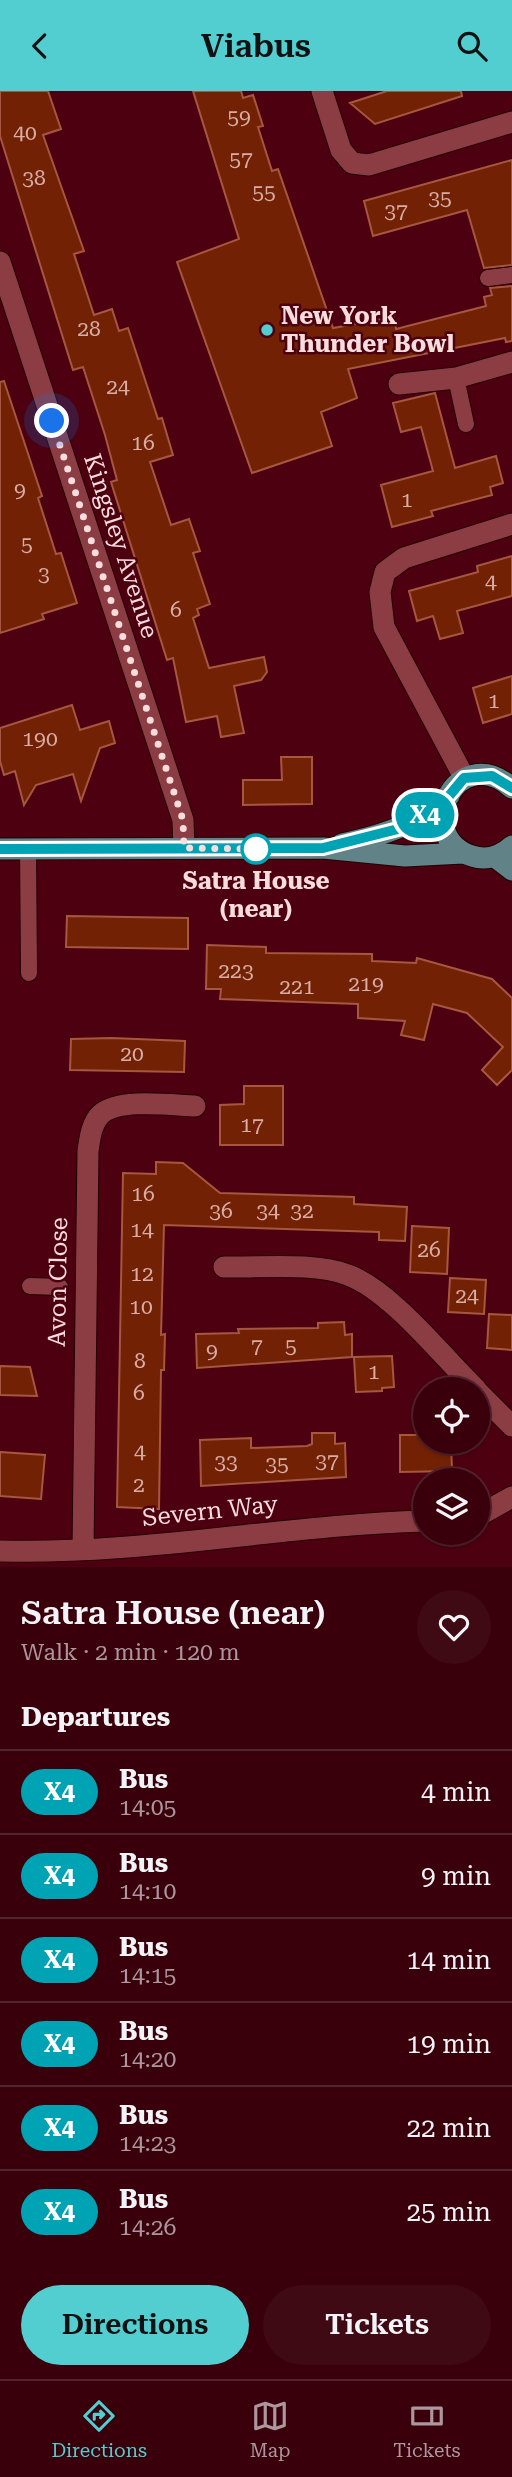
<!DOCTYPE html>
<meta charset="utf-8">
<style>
:root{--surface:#39000c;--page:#400a15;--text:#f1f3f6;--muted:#ab979d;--line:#53222d;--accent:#52cdd0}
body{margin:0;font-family:"Roboto Serif",serif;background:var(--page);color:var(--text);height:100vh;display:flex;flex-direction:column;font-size:26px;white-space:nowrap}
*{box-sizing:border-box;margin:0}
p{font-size:23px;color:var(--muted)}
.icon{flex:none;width:38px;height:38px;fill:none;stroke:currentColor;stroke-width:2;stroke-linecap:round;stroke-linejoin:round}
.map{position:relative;height:1476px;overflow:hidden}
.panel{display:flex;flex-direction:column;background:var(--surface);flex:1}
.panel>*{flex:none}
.badge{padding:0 14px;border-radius:23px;font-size:24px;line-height:46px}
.buttons{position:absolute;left:413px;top:1286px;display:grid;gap:14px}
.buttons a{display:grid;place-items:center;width:77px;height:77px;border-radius:50%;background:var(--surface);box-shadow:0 2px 5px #0004,0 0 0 2px var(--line);font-size:35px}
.you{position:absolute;width:35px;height:35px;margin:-18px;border:5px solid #fff;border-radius:50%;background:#1a73e8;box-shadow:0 0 0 10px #1a73e833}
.map>.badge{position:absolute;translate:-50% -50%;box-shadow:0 0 0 4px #fff}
h2{padding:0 21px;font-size:26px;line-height:63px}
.round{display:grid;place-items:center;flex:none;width:74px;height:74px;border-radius:37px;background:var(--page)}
.head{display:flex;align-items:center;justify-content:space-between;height:119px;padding:0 21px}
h1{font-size:33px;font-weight:600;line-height:52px}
.cta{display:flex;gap:14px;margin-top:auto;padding:14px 21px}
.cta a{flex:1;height:80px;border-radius:42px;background:var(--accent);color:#111;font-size:28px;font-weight:600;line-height:80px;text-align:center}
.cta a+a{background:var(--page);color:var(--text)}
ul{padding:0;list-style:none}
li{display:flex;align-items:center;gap:21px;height:84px;padding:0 21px;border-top:2px solid var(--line)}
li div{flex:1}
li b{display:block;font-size:26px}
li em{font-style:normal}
li .badge{min-width:77px;font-weight:700;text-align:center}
header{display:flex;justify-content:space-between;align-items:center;height:91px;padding:0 21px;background:var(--accent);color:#111;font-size:32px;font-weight:600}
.menu{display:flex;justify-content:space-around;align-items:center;height:98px;border-top:2px solid var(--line);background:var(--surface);font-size:19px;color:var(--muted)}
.menu a{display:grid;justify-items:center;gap:4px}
.menu .selected{color:var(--accent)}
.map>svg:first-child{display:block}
.building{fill:#722104;stroke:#a55740;stroke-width:2}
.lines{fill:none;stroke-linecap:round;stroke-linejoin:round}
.lane-casing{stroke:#230004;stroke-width:18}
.street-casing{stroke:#230004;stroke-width:23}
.primary-casing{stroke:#230004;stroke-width:23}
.lane{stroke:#8c3d43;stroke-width:16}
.street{stroke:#8c3d43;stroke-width:21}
.primary{stroke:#618387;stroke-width:21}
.line-casing{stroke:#fff;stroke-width:16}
.line{stroke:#00a3b4;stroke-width:10}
.walk{stroke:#f9dcdc;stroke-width:7;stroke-dasharray:0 12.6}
.poi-dot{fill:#52cdd0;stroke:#4c0010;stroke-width:2.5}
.stop-dot{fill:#fff;stroke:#00a3b4;stroke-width:3.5}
.labels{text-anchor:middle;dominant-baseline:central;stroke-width:5;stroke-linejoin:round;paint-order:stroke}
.number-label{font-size:21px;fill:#d7ada6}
.poi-label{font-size:24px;font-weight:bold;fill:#f9dcdc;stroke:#4c0010;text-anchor:start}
.street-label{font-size:24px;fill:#f9dcdc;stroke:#4c0010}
.stop-label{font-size:24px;font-weight:bold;fill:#f9dcdc;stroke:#4c0010}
</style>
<header><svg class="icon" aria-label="back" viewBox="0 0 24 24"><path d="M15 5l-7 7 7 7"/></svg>Viabus<svg class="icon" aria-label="search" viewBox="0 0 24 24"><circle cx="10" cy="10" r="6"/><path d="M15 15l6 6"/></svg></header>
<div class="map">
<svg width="512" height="1476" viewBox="0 0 512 1476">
<rect width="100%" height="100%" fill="#4c0010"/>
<!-- building -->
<path class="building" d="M0,0H48L61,38L43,44L84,160L74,163L94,224L112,218L119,240L128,237L158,328L162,327L173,364L150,371L171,434L189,428L200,460L193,462L210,513L197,518L199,524L193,527L209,577L264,566L267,581L261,589L234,595L244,642L221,646L217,625L186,631L173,567L167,569L111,391L117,389L105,344L83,276L73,279L0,45Z
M193,0H241L243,7L253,4L263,35L258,36L272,80L278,78L333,237L394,226L396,238L486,215L484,206L492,204L490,197L512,195V250L506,251L505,247L348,278L357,307L321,321L332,355L252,382L177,171L239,148Z
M387,0H461L462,5L375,33L350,12Z
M512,69V174L484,177L467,119L373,145L364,110Z
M4,290L42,405L38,407L56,463L61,462L77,512L42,523L44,528L0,542V291Z
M435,302L455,377L496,365L503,392L490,396L492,404L431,420L433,425L392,436L381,394L433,380L421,336L401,341L393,312Z
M512,465V505L457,520L463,542L440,548L433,525L417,530L409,500L478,481L477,475Z
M512,585V623L483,632L473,597Z
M72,614L80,639L109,630L115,652L100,657L81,710L73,683L36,694L24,714L15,680L4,684L0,670V637Z
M281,666H312V713L243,714V689H282Z
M67,825L188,827V858L66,856Z
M207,854L266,856V862L372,863V870L416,872L417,867L492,888L512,907V979L497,994L482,979L503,956L467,922L433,913L424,949L401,944L405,930L358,927V913L220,908L221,898H206Z
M112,947L185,950L184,981L70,979L71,948Z
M244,995H283V1054H220V1014L244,1013Z
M156,1071L183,1072L220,1102L354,1106V1113L407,1116L405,1150L379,1149V1141L164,1134L161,1244L165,1243L164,1279H161L159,1418L117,1416L123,1082L156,1083Z
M412,1135L449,1137L447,1183L410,1181Z
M450,1187L486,1189L484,1223L448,1221Z
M489,1223L512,1224V1259L487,1257Z
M344,1231L345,1244L352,1243V1266L197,1277L196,1243L239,1242L238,1238L318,1237V1232Z
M392,1265L394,1296L382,1297V1300L356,1301L354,1266Z
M0,1275L30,1276L37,1305L0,1304Z
M312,1342H335V1353L345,1352L346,1386L201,1395L200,1349L251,1347V1357L307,1355L312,1353Z
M400,1344H425V1351H451L452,1380L400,1381Z
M0,1361L45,1364L41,1408L0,1405Z"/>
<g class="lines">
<defs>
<path id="lane" d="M488,187L512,184
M456,287L466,333
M28,759L29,882
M30,1195L60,1196"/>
<path id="street" d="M322,0L341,59L352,72L369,74L512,31
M0,171L183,729L184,757
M399,293L456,287L512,271
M464,686L384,536L380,501L385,481L404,467L512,433
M224,1176C260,1177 315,1171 348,1184C390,1199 442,1265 476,1298
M478,1301L512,1335
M478,1425L512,1406
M83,1459L88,1060C90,1047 91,1033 101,1023C119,1007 171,1014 195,1015
M0,1460C142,1464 283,1434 425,1430"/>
<path id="primary" d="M512,697C456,648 411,745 472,765C487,770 501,765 512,755
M342,753C388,743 412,735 449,705
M0,758L323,757L405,765L463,762
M495,766L512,779"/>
</defs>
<!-- lane casing -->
<use href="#lane" class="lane-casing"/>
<!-- street casing -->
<use href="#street" class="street-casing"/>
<!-- primary casing -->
<use href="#primary" class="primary-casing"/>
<!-- lane -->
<use href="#lane" class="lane"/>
<!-- street -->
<use href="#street" class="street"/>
<!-- primary -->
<use href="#primary" class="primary"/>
</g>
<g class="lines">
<defs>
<path id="line" d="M0,758L323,757L402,737L419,729L449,705L464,687L492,685L512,697"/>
</defs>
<!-- line casing -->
<use href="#line" class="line-casing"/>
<!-- line -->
<use href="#line" class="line"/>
<!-- walk -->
<path class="walk" d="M52,330L183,729L184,757L259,758H256"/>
</g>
<!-- markers -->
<circle class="poi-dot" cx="267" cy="239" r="7"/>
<circle class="stop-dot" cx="256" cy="758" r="14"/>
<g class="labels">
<!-- number labels -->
<g class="number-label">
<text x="239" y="26">59</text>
<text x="25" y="42">40</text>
<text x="241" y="68">57</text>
<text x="34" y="87">38</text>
<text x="264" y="101">55</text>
<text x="440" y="107">35</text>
<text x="396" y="120">37</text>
<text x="89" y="238">28</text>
<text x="118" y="296">24</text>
<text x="143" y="352">16</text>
<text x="20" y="399">9</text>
<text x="407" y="409">1</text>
<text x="27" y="453">5</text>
<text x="44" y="483">3</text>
<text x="491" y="491">4</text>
<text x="176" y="519">6</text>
<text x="494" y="610">1</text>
<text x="40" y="648">190</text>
<text x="236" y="880">223</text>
<text x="366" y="893">219</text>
<text x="297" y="896">221</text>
<text x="132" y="963">20</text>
<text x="252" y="1034">17</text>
<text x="143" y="1103">16</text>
<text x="221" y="1120">36</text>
<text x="268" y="1120">34</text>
<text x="302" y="1120">32</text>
<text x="142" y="1139">14</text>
<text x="429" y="1159">26</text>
<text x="142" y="1183">12</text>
<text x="467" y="1205">24</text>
<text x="141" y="1216">10</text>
<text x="257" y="1255">7</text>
<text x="291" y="1255">5</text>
<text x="212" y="1260">9</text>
<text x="140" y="1270">8</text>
<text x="374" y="1281">1</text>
<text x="139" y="1302">6</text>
<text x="140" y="1361">4</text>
<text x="327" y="1370">37</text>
<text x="226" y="1371">33</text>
<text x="277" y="1373">35</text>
<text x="139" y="1394">2</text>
</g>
<!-- poi labels -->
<g class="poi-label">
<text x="281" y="225">New York<tspan x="281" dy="28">Thunder Bowl</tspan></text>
</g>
<!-- street labels -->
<g class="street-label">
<text transform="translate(121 455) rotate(72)">Kingsley Avenue</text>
<text transform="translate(58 1191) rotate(-89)">Avon Close</text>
<text transform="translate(210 1420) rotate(-6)">Severn Way</text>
</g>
<!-- stop labels -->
<g class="stop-label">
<text x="256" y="790">Satra House<tspan x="256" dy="28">(near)</tspan></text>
</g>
</g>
</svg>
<div class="buttons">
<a><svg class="icon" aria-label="locate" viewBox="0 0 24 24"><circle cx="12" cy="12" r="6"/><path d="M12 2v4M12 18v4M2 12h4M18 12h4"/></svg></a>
<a><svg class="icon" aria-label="layers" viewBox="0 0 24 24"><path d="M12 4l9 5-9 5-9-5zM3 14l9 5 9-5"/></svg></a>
</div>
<div class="you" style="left:52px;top:330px"></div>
<b class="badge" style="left:425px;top:724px;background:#00a3b4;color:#fff">X4</b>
</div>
<section class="panel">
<div class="head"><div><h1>Satra House (near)</h1><p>Walk · 2 min · 120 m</p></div><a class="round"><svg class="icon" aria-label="heart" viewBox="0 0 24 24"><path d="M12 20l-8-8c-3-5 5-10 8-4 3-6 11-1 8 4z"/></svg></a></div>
<h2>Departures</h2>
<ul>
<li><span class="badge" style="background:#00a3b4;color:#fff">X4</span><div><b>Bus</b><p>14:05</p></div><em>4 min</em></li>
<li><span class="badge" style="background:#00a3b4;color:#fff">X4</span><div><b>Bus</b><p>14:10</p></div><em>9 min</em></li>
<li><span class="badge" style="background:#00a3b4;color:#fff">X4</span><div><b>Bus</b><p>14:15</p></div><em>14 min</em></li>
<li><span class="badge" style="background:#00a3b4;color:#fff">X4</span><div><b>Bus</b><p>14:20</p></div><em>19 min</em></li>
<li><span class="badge" style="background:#00a3b4;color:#fff">X4</span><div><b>Bus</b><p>14:23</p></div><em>22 min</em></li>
<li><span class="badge" style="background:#00a3b4;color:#fff">X4</span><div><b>Bus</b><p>14:26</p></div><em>25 min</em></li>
</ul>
<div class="cta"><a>Directions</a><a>Tickets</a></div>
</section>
<nav class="menu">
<a class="selected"><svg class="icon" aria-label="directions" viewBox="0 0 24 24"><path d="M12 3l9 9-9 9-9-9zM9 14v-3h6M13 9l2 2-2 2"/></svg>Directions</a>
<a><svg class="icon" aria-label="map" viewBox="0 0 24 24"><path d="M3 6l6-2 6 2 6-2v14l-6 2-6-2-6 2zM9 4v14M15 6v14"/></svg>Map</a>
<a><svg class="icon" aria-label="tickets" viewBox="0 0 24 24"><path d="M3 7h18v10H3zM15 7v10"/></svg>Tickets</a>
</nav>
